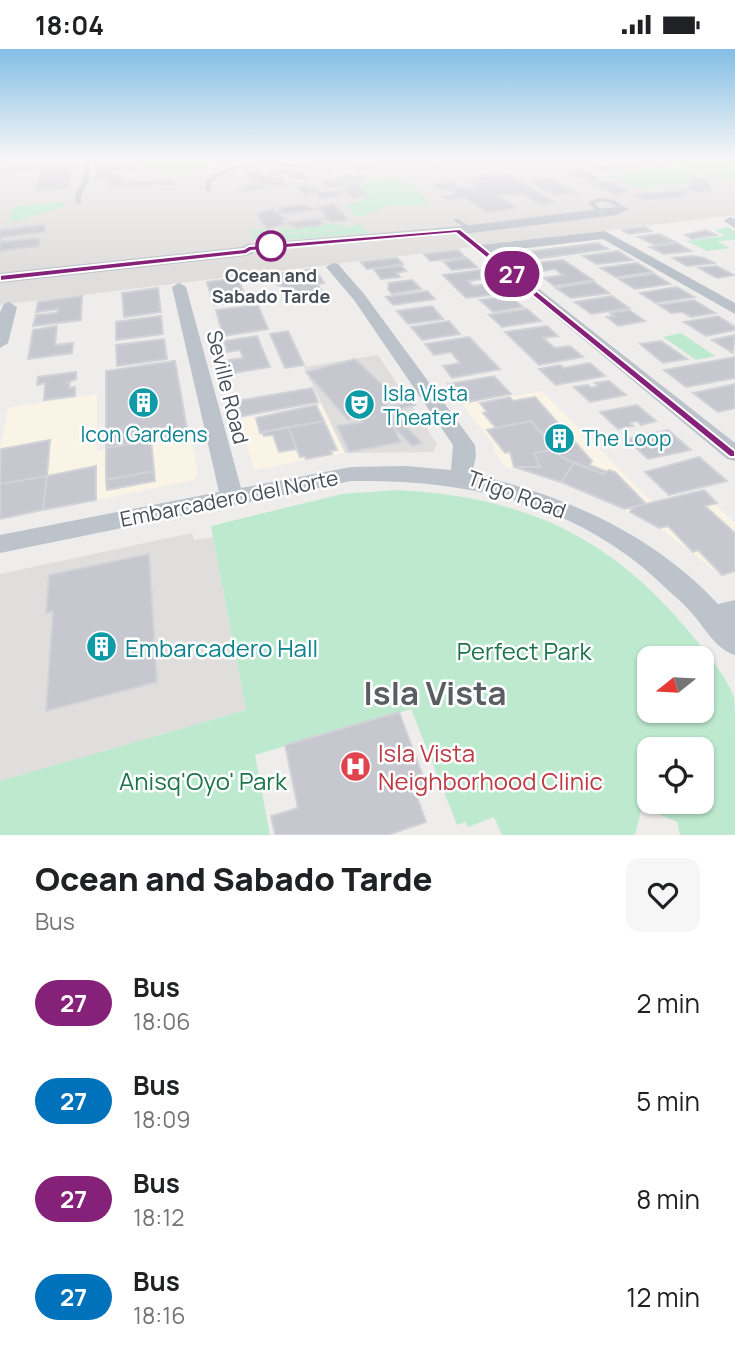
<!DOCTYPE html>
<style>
:root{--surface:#fff;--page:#f6f6f6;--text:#202124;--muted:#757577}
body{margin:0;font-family:Manrope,sans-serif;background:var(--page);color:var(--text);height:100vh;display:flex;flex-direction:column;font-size:26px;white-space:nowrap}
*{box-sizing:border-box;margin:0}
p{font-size:23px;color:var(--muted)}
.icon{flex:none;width:38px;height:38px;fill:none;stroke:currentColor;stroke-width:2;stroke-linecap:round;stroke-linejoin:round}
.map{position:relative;height:786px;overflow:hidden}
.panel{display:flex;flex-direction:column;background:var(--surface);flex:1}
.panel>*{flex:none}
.badge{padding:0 14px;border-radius:23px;font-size:24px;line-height:46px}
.needle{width:46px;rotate:252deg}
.buttons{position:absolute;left:637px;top:597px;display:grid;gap:14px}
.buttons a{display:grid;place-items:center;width:77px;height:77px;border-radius:14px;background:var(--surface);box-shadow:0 2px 5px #0004;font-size:35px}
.map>.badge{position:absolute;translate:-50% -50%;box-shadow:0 0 0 4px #fff}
.round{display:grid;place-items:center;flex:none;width:74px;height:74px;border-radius:14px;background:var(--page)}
.headline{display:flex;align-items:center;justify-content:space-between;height:119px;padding:0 35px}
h1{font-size:33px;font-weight:800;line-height:52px}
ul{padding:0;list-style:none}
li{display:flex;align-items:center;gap:21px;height:98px;padding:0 35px}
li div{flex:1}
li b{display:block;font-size:26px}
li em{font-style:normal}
li .badge{min-width:77px;font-weight:700;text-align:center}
.status{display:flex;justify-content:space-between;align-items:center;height:49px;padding:0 35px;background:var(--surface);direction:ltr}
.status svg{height:19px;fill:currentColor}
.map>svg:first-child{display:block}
.commercial{fill:#faf4e6}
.education{fill:#e0dddd}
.green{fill:#bdeacf;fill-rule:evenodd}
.building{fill:#c7c8cf;stroke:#d1d3d8;stroke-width:2;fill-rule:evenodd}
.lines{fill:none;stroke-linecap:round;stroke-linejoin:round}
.service{fill:#bcc3cb;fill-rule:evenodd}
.minor{fill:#bcc3cb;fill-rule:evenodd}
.tertiary{fill:#bcc3cb;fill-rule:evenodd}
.line{fill:#862179;stroke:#fff;stroke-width:2}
.stop-dot{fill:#fff;stroke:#862179;stroke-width:3.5}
.labels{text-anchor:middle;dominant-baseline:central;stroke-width:5;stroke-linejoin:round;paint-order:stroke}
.far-stop-label{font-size:18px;font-weight:bold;fill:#464f58;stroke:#fff}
.street-label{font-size:21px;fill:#464f58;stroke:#fff}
.culture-label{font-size:21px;fill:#0d838f;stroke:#fff;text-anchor:start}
.near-culture-label{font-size:24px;fill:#0d838f;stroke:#fff;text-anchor:start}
.near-park-label{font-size:24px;fill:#1d734a;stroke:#fff}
.near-health-label{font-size:24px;fill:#be3a42;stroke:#fff;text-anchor:start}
.near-district-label{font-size:33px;font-weight:bold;fill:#5a5d61;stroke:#fff}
</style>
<div class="status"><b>18:04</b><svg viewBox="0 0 49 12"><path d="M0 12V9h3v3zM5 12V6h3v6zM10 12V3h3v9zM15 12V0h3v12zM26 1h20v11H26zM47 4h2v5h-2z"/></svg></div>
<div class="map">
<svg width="735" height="786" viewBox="0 0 735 786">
<rect width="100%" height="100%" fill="#efecec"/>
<!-- commercial -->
<path class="commercial" d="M494,325L514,347L542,342L652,453L700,442L735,474V522L721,526L661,480L595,446L563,433L506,418L494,403V396L446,334Z
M97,345V402L190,385L198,425L194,431L0,471V401L8,359Z
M322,356L345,404L254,421L239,370Z"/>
<!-- education -->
<path class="education" d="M0,109H735V166L0,256Z
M378,306L437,395L433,403L345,404L304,318Z
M192,484L194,491L213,488L246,661L0,732V525Z"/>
<!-- green -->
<path class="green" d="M120,109H228L195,121L173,123L144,119L141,109Z
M655,109H733L735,111V131Z
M661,116L723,130L688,129L690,136L671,135L638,140L606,126L638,123L635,121Z
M395,130L414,136L430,155L386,157L360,168L352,166L353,162L344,156L362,152L367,145L354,134Z
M65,153L64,158L9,174L15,157Z
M331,174L348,178L321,183L252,185L249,182L265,180L268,183L283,182L282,179L297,180Z
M360,175L368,184L256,193L253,187C289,182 325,189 360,175Z
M728,178L735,182V191L717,192L730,199L707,202L686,192L725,187L715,181Z
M681,284L715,307L696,311L663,288Z
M397,441C518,447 606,484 685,578C702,598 724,623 734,648C735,658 735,674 735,685C735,719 735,752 735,786H680L677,773L642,758L635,786H502L494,768L468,778L466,773L457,776L411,660L255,706L270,786H0V732L246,661L211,477L342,445ZM649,609H702V662H649ZM649,700H702V752H649Z"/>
<!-- building -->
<path class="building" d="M10,109H56L55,114L6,118Z
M113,109L110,113L136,112L133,114L137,121L113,123V126H121L120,134L167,131H174V135L107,137V130L96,131V124L100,122L96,121L95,114L97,110Z
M389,109H412L423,115L406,116Z
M480,109H512L515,111L484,114L477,110Z
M333,110L337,114L308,116L304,113Z
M355,110L374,119L359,121L340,111Z
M469,110L476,115L435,118L429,114Z
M640,111L653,115L601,122L590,117H614L620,116L615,115Z
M82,113V118L72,119L69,139L35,142L40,122L43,121L0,124V120Z
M261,120L264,126L273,121L289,120L292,125L303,122L310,131L292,129L289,124L265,127L267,129H282L287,136H261L269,139L240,142L239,140L246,139L245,137L268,135L251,132L245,123Z
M585,120L600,130L587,132L564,122Z
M507,124L556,154L541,156L522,145L498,147L517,159L486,163L464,148L448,151L442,147L456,145L451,141H454H441L432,135L453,133L460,139L478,138L467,131H476L473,128Z
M363,126L366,128L359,129L361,131L339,133L343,137L357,135L368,147L353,149L346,142L341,143L343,147L320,149L316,143L305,146L297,139L305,136L309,139L316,138L320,144L345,141L342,138H326L320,132L346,131L337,128Z
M688,129L707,130L711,141L705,144L685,140L691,136Z
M552,130L558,134L577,144L555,146L529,132Z
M606,132L612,135L630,143L616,146L590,134Z
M683,141L687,143H684L688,147L645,151L633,146Z
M333,155L341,162L336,164L342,163L347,171L331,173L328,170L319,171L323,176L297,179L287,174L267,180L257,165L273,160L275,164L282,163L279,159L285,158L304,156L313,160ZM321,160L328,169L284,174L282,171L286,170L278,165Z
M44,176L45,183L2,188V193L39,189V197L0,202V181Z
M645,178L651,182L629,185L622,181Z
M706,181L716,186L692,190L685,186Z
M659,185L675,193L655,196L638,188Z
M598,194L608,200L520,212L511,205Z
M677,194L691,202L664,205L650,198Z
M458,201L465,208L430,212L424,205Z
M618,202L632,211L597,215L583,207Z
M692,207L704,209L714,214L687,217L673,209Z
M397,209L403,215L367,220L361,213Z
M467,209L477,218L452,221L444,213Z
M563,211L593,231L554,237L544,229L563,226L555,220L536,223L526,215Z
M637,214L652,223L616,228L601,219Z
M401,217L406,222L396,224L400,228L381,230L374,220Z
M716,217L734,226L717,229L699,219Z
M315,220L324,234L317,235L322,243L291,248L287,240L278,236L276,235L281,234L276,233L274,229L273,225Z
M480,221L489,229L468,232L473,237L495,234L506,244L466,249L443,226Z
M654,225L670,235L635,240L619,230Z
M238,229L247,251L214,256L207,233Z
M412,231L421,240L392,245L388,240L389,234Z
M594,233L609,244L571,249L556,239Z
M677,238L694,248L656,254L640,244Z
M158,239L161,263L124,268L122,244Z
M427,242L435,250L393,256L386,248Z
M82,247L81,271L33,277L36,266L57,264L58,260L36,263L38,253Z
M510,247L523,258L493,263L480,251Z
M612,247L629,259L591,265L575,253Z
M694,251L715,264L691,268L682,263L671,264L659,256Z
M258,256L268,280L223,287L216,261Z
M432,257L443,270L408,275L397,262Z
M527,260L541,272L502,278L489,266Z
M629,261L645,272L618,277L607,268L614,267L610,264Z
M161,267L163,285L116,291V273Z
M718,267L735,278V281L706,287L684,273Z
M449,272L460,285L422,291L411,278Z
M57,277L55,296L73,294L72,304L28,310L33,281Z
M547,277L558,287L543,289L555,299L570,297L583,308L539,316L505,283Z
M288,282L304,316L285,319L270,285Z
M735,286L733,304L712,291Z
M257,287L270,318L233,324L229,311L243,309L240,301L227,303L224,292Z
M469,288L500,320L452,329L443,317L460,314L451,303L434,306L425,295Z
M164,290L167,310L117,317L116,296Z
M661,292L687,310L663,314L640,295Z
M735,308V329L686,338L664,321Z
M355,310L399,351L386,355L388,358L410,352L415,356L392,363L422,394L412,397L392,376L401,393L349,403L337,377L363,373L357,368L348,371L306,323Z
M175,312L188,385L106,399V322Z
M590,314L605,327L556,336L539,320L560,316L564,319Z
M76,323V330L66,334L70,333L69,339L75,338V347L44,351L45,334L37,336L38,328Z
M494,327L511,345L463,354L448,335Z
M609,332L626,346L590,353L574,338L588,336L591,339L598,337L595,334Z
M735,335V359L718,363L693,344Z
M312,339L318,353L242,367L237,352Z
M510,348L513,352L535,348L592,412L589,416L605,422L603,425L561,408L531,372L496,379L483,364L487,363L480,354Z
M316,356L324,372L260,384L256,369Z
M637,356L656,372L641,376L637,372L630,374L633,377L618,380L600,363Z
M324,372L337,401L330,402L332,405L306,410L305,407L300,408L288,378Z
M531,372L557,400L534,404L540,418H514L510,403L505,404L487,381Z
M288,378L297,400L279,403L273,386L264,387L262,383Z
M668,381L691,401L648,410L626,390Z
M50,391L47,427L0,435L1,400Z
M151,391L154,422L106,431V399Z
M554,400L561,408L574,414L561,433L514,418H540L534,404Z
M699,408L727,432L669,446L645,423Z
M574,414L603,425L609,421L615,423L646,455L625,460L561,433Z
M96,417V451L43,461L47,427Z
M154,422L155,432L107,441L106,431Z
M47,427L43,461L0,470V435Z
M704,441L717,454L705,457L735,484V522L722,526L698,501L693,503L668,477L659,479L630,463L633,458Z
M149,505L157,633L46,662L53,562L46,564L49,526Z
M399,663L427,738L415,742L426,773L388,786H275L271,767L298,759L285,696Z"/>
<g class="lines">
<!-- service -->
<path class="service" d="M86,109H90L89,132L82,144L81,153L78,155L75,153L76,144L83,132Z
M265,114L301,116L332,122L330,123C292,118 243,107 211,133V143L206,142L205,133C223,117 243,115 265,114Z
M600,149L614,151L626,160L621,161C613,154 605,150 594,154L599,159L613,164L610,166L595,161L588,153Z
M454,170H458L474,180L469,181L454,172Z
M456,180H460L483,199V201H479L456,182Z"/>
<!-- minor -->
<path class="minor" d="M623,157L629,160L616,166L471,184L249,203L243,199L249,195L471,176Z
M730,168L735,170V179L724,172Z
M605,182L735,254V265L603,190L492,203L735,394V412L727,410L475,200L481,196Z
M333,214L338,215L364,245L475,396L476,407L472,425C564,446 653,485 718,555L735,551V606C715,600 704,577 690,562C679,550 666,540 655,529C570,452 462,430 351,432L0,504V486L219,443L172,238L179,234L186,238L241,439L351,418L406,417L451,421L453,396L354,251L326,218Z
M9,253L17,258L8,294L0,299V263L4,255Z"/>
<!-- tertiary -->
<path class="tertiary" d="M249,194L257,199L252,205L246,207L0,234V224L241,198Z"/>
</g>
<!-- sky -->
<linearGradient id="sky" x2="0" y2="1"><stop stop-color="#83bfe6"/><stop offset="0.5" stop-color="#f8f6f6"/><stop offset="1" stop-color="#f8f6f6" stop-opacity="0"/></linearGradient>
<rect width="735" height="219" fill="url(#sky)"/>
<!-- line -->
<path class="line" d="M460,180L735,402V408H730L456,184L251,202L246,205L0,232V226L244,200L249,197Z"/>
<!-- icons -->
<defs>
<symbol id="building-disc" viewBox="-11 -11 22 22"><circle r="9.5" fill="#0f9aa8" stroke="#fff"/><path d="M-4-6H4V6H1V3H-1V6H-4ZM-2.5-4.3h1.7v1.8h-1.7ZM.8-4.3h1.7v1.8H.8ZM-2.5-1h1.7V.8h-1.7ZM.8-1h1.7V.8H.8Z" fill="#fff"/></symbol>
<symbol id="theatre-disc" viewBox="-11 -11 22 22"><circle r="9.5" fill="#0f9aa8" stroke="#fff"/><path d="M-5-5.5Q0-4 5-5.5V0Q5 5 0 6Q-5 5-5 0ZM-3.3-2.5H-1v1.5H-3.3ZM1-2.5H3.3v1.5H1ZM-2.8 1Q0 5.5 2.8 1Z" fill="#fff"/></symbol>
<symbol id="hospital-disc" viewBox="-11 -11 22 22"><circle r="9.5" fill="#e0444e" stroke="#fff"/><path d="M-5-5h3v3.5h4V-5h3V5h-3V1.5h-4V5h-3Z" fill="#fff"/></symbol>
</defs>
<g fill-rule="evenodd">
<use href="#building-disc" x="126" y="336" width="35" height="35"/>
<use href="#theatre-disc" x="342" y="338" width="35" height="35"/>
<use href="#building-disc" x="542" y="372" width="35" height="35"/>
<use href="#building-disc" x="84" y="580" width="35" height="35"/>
<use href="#hospital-disc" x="338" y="700" width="35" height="35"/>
</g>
<!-- markers -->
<circle class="stop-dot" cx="271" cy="197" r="14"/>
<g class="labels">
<!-- far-stop labels -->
<g class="far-stop-label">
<text x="271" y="226">Ocean and<tspan x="271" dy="21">Sabado Tarde</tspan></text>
</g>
<!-- street labels -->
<g class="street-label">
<text transform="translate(228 338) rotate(76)">Seville Road</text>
<text transform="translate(517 445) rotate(20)">Trigo Road</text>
<text transform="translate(229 449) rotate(-11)">Embarcadero del Norte</text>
</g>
<!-- culture labels -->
<g class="culture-label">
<text x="383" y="344">Isla Vista<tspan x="383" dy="24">Theater</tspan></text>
<text x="144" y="385" text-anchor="middle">Icon Gardens</text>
<text x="582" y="389">The Loop</text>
</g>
<!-- near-culture labels -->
<g class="near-culture-label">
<text x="125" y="598">Embarcadero Hall</text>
</g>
<!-- near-park labels -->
<g class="near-park-label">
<text x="524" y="601">Perfect Park</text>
<text x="203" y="731">Anisq'Oyo' Park</text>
</g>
<!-- near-health labels -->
<g class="near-health-label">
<text x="378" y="703">Isla Vista<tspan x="378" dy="28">Neighborhood Clinic</tspan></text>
</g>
<!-- near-district labels -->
<g class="near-district-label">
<text x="435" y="643">Isla Vista</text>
</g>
</g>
</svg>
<div class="buttons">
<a><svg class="needle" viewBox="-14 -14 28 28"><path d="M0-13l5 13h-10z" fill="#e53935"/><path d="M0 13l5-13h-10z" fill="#757577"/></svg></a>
<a><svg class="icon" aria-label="locate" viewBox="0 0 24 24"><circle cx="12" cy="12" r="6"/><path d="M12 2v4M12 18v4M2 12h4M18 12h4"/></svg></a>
</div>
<b class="badge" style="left:512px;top:225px;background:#862179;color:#fff">27</b>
</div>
<section class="panel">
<div class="headline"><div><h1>Ocean and Sabado Tarde</h1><p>Bus</p></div><a class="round"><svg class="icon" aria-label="heart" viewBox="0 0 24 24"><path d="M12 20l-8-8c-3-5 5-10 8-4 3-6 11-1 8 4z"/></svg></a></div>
<ul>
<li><span class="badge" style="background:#862179;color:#fff">27</span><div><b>Bus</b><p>18:06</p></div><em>2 min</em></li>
<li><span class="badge" style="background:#0072bc;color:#fff">27</span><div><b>Bus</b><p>18:09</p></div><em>5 min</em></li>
<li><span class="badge" style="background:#862179;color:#fff">27</span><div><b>Bus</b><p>18:12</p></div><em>8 min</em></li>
<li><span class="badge" style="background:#0072bc;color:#fff">27</span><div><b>Bus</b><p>18:16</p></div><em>12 min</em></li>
</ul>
</section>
